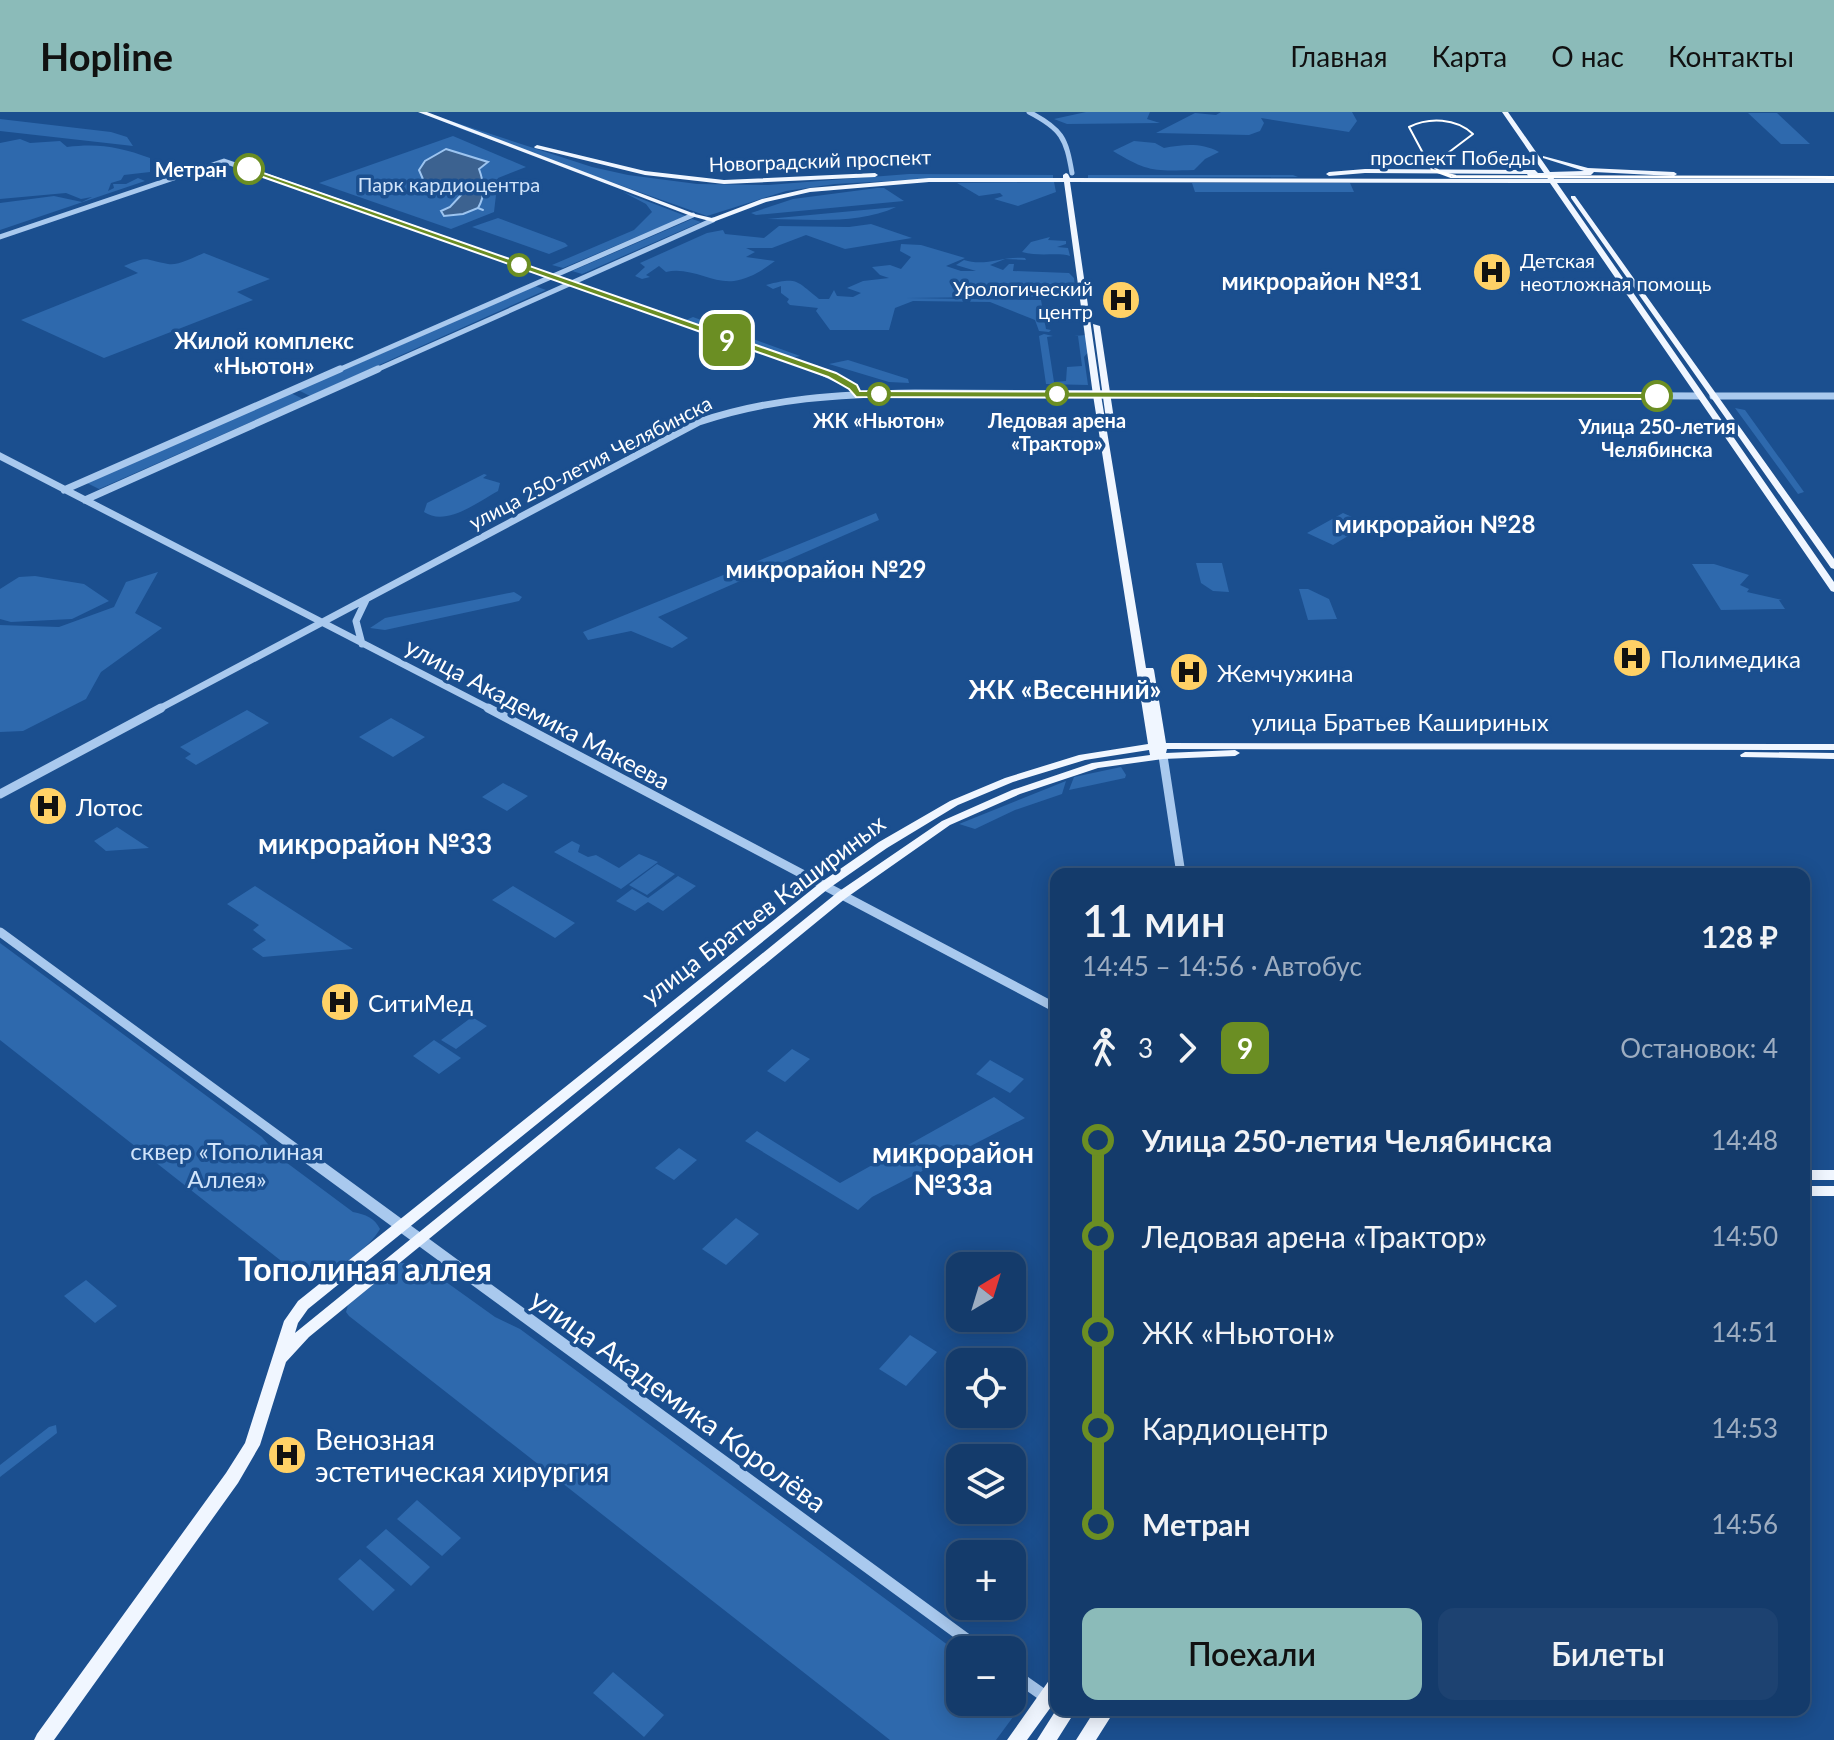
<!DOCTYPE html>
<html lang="ru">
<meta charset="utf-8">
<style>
:root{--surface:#143b6b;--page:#1d4271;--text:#f1f3f6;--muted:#9dadc1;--line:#33557e;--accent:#8bbbb9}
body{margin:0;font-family:Lato,sans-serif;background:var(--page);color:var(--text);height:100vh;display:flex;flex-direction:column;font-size:30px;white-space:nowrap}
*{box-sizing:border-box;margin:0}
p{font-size:26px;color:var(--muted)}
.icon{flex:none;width:44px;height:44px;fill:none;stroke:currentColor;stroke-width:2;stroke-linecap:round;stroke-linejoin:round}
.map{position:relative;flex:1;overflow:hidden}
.details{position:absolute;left:1050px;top:756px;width:760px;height:848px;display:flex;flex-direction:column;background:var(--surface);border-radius:16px;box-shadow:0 4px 20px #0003,0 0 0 2px var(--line)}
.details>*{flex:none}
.badge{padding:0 16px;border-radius:12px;font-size:28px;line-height:52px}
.needle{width:52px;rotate:38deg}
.controls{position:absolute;left:946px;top:1140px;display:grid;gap:16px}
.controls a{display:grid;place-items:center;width:80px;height:80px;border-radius:16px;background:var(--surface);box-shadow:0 4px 20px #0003,0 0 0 2px var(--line);font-size:40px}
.map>.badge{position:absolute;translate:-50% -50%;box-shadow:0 0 0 4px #fff}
.legs{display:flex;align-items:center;gap:12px;height:88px;padding:0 32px;font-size:26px}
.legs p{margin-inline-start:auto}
.headline{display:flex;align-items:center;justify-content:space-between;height:136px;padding:0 32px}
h1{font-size:44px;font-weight:600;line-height:60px}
.button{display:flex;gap:16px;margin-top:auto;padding:16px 32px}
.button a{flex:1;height:92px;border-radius:16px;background:var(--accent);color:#111;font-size:32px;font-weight:600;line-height:92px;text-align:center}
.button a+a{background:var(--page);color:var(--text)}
ul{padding:0 32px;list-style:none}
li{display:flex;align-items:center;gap:28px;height:96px;font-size:30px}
li i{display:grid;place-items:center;width:12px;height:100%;margin:0 10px;background:currentColor}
li i::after{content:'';width:20px;height:20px;margin:-10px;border:6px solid;border-radius:50%;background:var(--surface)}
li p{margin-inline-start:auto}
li:first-child i{background:linear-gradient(#0000 50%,currentColor 0)}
li:last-child i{background:linear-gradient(currentColor 50%,#0000 0)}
header{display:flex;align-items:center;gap:48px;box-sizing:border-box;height:112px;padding:0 40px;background:var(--accent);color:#111}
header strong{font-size:38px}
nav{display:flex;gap:44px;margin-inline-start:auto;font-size:28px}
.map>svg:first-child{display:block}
.green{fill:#2e69ad}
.water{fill:#3c6290;stroke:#9cc4f0;stroke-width:2}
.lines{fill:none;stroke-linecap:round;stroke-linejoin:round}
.stream{stroke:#9cc4f0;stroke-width:2}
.minor-far3{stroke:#a9c9ee;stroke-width:5}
.minor-far2{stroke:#a9c9ee;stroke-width:7}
.minor-far1{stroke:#a9c9ee;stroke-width:9}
.minor{stroke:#a9c9ee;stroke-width:12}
.major{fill:#f0f6ff;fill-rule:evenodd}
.tram{stroke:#fff;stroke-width:2}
.line-1{fill:#6b8e23;stroke:#fff;stroke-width:2}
.stop-1-dot{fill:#fff;stroke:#6b8e23;stroke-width:4}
.labels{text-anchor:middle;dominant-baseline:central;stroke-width:7;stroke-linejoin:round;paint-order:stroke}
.far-street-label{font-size:20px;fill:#fff;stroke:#1b4f8f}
.far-stop-label{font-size:20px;font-weight:bold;fill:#fff;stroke:#1b4f8f}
.far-park-label{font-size:20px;fill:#cfe3fa;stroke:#1b4f8f}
.far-poi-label{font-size:20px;fill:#fff;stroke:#1b4f8f;text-anchor:start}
.far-neighbourhood-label{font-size:22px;font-weight:bold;fill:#fff;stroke:#1b4f8f}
.far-quarter-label{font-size:24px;font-weight:bold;fill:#fff;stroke:#1b4f8f}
.poi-label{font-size:24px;fill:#fff;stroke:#1b4f8f;text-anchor:start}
.street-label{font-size:24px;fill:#fff;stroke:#1b4f8f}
.park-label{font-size:24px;fill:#cfe3fa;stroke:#1b4f8f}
.neighbourhood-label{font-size:26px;font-weight:bold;fill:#fff;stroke:#1b4f8f}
.quarter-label{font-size:28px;font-weight:bold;fill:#fff;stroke:#1b4f8f}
.near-street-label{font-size:28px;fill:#fff;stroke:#1b4f8f}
.near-poi-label{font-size:28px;fill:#fff;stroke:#1b4f8f;text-anchor:start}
.near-neighbourhood-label{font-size:32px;font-weight:bold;fill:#fff;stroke:#1b4f8f}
</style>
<header>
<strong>Hopline</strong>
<nav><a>Главная</a><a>Карта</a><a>О нас</a><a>Контакты</a></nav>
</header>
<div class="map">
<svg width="1834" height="1628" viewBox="0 0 1834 1628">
<rect width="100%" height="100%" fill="#1b4f8f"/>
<!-- green -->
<path class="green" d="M423,0L592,55L628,63L697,72L768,73L909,62L1053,63V67L945,66L835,72L786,79L707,104L461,17Z
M1086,0H1150L1147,7L1160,11L1067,12L1054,7Z
M1221,0H1352L1357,9L1349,20L1261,6L1264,11L1260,19L1249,23L1156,21L1195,1L1216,3Z
M1748,1H1777L1810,32H1781Z
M0,7L111,20L127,25L133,34L0,19Z
M453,24L526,55L498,66L494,100L451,117L319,71Z
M20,27L30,31L60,29L67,35C98,31 120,35 150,46V60L124,63L121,68L111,71L108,79L114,76L113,72H126L138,66L145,69L0,118V91L54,84L82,90L92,85L81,87L66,81L0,87V31Z
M1134,29L1155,31L1164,36C1182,33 1200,30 1219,40L1205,47L1194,58C1153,59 1148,60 1113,39Z
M1088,63H1293L1298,65L1088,66Z
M1054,70L1056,80L1018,94L994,87L1003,84L1000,81L979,84L957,71Z
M1192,71H1350L1354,80H1195Z
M877,76H884L904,89L756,103L751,101L793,87Z
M623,80L686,104L563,156L552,153L634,118L652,100L646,92Z
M896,95C858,113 808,107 767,107Z
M498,106L565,131L568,134L549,142L472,115Z
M692,107L701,110L582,162L572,159Z
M871,112L912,126L845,137L806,123L772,136H746L755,140L746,145L775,149C763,158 749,167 734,169C713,172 690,154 666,160L659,154L646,163L650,165L642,167L635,164L645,155L640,151L707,121L723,118L725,122L764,126L779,114L849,115Z
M1050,125L1048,128L1066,129V132L1057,135L1068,136L1070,144C1058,140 1040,145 1022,140L1031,130Z
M901,132L921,133L965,146L946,154L961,159H976L956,153L964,148C985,155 1002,144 1025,146L1026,148L1005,147L990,153L1003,158L1009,152H1014L1013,159L1069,161L1074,166L1076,184L907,186L1041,188L1046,217L1051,218L1049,220L1039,219L1035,208L990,190L913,189L895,196L889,218H830L816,199L818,196L790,193L787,190L789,187L781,181V174L773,177L766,173C798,165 795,168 819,187H829L834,178L837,184L853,185L861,181L847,176L863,169L889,166L880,163L872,155L890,153L901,157L911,145L900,139Z
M204,141L270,167L237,180L253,188L104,246L21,208L138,161L124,154C151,143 143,148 168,152C178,154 194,145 204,141Z
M535,174L546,178L310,284L298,278Z
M693,205L800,244L790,246L686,208Z
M1044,222L1053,224L1047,225L1054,270L1066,269L1067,255L1082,254L1078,224H1074L1086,223L1089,239L1084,245L1088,273L1046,272L1039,224Z
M848,248L908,267L909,271L889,270L829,252Z
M291,281L303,287L99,377L87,371Z
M1735,296L1745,298L1804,380L1798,382Z
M484,362L487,363L483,366L500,371L498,379C478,390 446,415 424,400L427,391Z
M876,401L879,408L658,505L688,526L672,536L631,519L588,528L583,520Z
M1343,401L1368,412L1333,433L1307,421Z
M1196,451H1222L1229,480L1213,479L1201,471Z
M1692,452H1714L1749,463L1740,473L1749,477L1747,480L1782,488H1779L1785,497L1721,498Z
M158,460L135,501L162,516L101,560L86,587L23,619L0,620V513L59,515L114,495L126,470Z
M35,464L84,472L109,489L72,507L11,510L0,507V477L19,465Z
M1299,477H1308L1329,487L1337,507L1308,508Z
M514,480L522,485L519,489L385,518L370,516L385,506Z
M247,598L269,611L196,653L185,646L191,642L180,635Z
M391,606L425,625L393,645L359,625Z
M1121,655L1126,663L1125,666L1069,678L1074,665Z
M1066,669L1062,682L1015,698L975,717L959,712Z
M503,671L528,684L507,699L482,685Z
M117,715L149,736L106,739L94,729Z
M572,729L580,733L578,740L588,745L596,743L619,756L639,742L658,750L621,777L554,740Z
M657,752L675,762L647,783L629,773Z
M678,764L696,774L663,799L648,790L635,799L616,789L632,777L648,786Z
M255,774L353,837L263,845L252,837L266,828L253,818L259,813L227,792Z
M513,774L575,811L555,826L492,788Z
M0,831L262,1025L279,1045L353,1100C366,1103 374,1105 380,1117C370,1135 329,1169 308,1170L0,928Z
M472,905L487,914L456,937L441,928Z
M434,928L461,946L439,962L413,944Z
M792,937L810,947L785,970L767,959Z
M990,948L1024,967L1010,981L976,962Z
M994,985L1025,1006L872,1085L858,1098L745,1029L757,1019L840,1071Z
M679,1036L697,1048L674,1068L655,1056Z
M736,1106L759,1122L726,1153L702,1137Z
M400,1151L421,1152L495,1205L520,1217L960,1542V1590H1012V1581L1015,1583L1016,1601L996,1628H890L349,1204L346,1200L348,1193Z
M86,1168L117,1194L95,1211L64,1184Z
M910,1223L937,1240L906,1274L879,1257Z
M56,1313L57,1321L0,1365V1353L49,1315Z
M417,1388L461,1426L442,1444L397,1407Z
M386,1417L430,1455L411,1474L366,1435Z
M360,1447L395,1478L373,1499L338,1467Z
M613,1560L664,1603L644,1625L593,1581Z"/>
<!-- water -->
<path class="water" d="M446,37L488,50L479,57C484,71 486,82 478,96L463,102L444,104L441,99L450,95L462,82L425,72L419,58L425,49Z"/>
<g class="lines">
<!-- stream -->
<path class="stream" d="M478,96L483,98"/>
<!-- minor-far3 -->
<path class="minor-far3" d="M1029,0C1062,17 1066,26 1072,61
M0,125L224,49L821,259
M336,259L693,103
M374,259L713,108"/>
<!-- minor-far2 -->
<path class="minor-far2" d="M816,257L854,275L856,282
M1713,284H1834
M0,344L492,598
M64,378L340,257
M85,388L378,257
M362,532L356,509L366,488
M157,598L699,310C770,286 841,282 915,281L1700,284"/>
<!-- minor-far1 -->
<path class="minor-far1" d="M488,596L1056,896
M1163,644L1181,762
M0,682L161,596
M0,820L306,1044"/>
<!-- minor -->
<path class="minor" d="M303,1042L981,1538
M1012,1561L1056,1592"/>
<!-- major -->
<path class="major" d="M418,0H427L695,102L712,106L762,87L810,76L929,66H1063V63L1066,61L1068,62L1070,66L1548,67L1546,64L1529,65L1527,62L1365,61L1329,64L1326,62L1329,60L1365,57L1535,58L1538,61H1544L1502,0H1508L1550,60L1584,59L1543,46V44L1588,56L1674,60L1677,62L1674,64L1594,60L1591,63L1553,64L1554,67H1834V71H1557L1834,470V480L1831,479L1550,71L1070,70L1101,283L1146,556H1153L1154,558L1166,631L1834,632V638L1167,637L1166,641L1235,638L1240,641L1235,644L1163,647L1098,656L1020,682L950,713L846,786L309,1225L286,1250L260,1333L238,1371L54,1628H34L37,1622L226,1361L245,1331L284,1209L298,1189L820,771L879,730L950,689L1005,666L1079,643L1148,632L1093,283L1064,70H929L810,80L766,90L713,110L691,104ZM1149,638L1150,643L1092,651L1012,678L942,709L838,780L295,1221L298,1211L308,1197L828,777L887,736L958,693L1013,670L1085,648Z
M537,33L645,59L724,68L875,61L878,63L875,65L724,72L645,63L535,36L534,35Z
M1571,84H1575L1834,447V457L1831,456L1571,86Z
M1093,212L1100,214L1114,307L1110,309L1106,307Z
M1745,640L1834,641V647L1741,645L1740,643Z
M1804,1058H1834V1068H1804Z
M1804,1074H1834V1084H1804Z
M1056,1564V1588L1027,1628H1007L1050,1567Z
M1056,1598H1076L1057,1628H1037Z
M1095,1598H1115L1096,1628H1076Z"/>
<!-- tram -->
<path class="tram" d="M1834,65L1456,64L1440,60L1432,53L1473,22C1456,6 1429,5 1409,15L1432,58L1451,65L1834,66"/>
</g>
<!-- line-1 -->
<path class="line-1" d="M246,55L836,261L857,273L860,279L1657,281L1662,284L1657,287L856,285L849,277L828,265L246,59Z"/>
<!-- icons -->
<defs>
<symbol id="hospital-disc" viewBox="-11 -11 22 22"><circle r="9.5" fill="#ffd166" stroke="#1b4f8f"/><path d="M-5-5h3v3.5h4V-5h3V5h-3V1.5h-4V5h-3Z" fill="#111"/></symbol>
</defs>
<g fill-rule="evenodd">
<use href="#hospital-disc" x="1470" y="138" width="44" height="44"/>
<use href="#hospital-disc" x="1099" y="166" width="44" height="44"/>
<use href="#hospital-disc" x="1610" y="524" width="44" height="44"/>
<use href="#hospital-disc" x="1167" y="538" width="44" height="44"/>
<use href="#hospital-disc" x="26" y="672" width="44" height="44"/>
<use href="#hospital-disc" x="318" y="868" width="44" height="44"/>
<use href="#hospital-disc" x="265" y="1321" width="44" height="44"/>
</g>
<!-- markers -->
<g class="stop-1-dot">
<circle cx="249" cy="57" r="14"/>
<circle cx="519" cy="153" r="10"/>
<circle cx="879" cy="282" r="10"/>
<circle cx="1057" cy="282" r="10"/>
<circle cx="1657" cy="284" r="14"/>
</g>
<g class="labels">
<!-- far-street labels -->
<g class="far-street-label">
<text x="1453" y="45">проспект Победы</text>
<text transform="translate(820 48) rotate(-2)">Новоградский проспект</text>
<text transform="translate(590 350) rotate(-27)">улица 250-летия Челябинска</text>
</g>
<!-- far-stop labels -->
<g class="far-stop-label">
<text x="227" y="57" text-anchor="end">Метран</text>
<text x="879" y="308">ЖК «Ньютон»</text>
<text x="1057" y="308">Ледовая арена<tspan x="1057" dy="23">«Трактор»</tspan></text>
<text x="1657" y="314">Улица 250-летия<tspan x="1657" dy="23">Челябинска</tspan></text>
</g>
<!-- far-park labels -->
<g class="far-park-label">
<text x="449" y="72">Парк кардиоцентра</text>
</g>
<!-- far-poi labels -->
<g class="far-poi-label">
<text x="1520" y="148">Детская<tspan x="1520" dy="23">неотложная помощь</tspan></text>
<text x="1093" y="176" text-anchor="end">Урологический<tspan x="1093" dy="23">центр</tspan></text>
</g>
<!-- far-neighbourhood labels -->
<g class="far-neighbourhood-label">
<text x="264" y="228">Жилой комплекс<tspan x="264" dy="25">«Ньютон»</tspan></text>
</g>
<!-- far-quarter labels -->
<g class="far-quarter-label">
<text x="1322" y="168">микрорайон №31</text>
<text x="1435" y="411">микрорайон №28</text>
<text x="826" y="456">микрорайон №29</text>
</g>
<!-- poi labels -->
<g class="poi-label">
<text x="1660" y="546">Полимедика</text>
<text x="1217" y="560">Жемчужина</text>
<text x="76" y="694">Лотос</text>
<text x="368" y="890">СитиМед</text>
</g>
<!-- street labels -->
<g class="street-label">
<text transform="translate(538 601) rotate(28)">улица Академика Макеева</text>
<text x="1400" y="609">улица Братьев Кашириных</text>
<text transform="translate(763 797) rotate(-37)">улица Братьев Кашириных</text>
</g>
<!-- park labels -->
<g class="park-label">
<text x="227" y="1038">сквер «Тополиная<tspan x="227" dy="28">Аллея»</tspan></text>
</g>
<!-- neighbourhood labels -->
<g class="neighbourhood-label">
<text x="1065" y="577">ЖК «Весенний»</text>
</g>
<!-- quarter labels -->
<g class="quarter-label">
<text x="375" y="731">микрорайон №33</text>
<text x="953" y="1040">микрорайон<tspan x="953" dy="32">№33а</tspan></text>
</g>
<!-- near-street labels -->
<g class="near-street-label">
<text transform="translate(679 1288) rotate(36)">улица Академика Королёва</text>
</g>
<!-- near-poi labels -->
<g class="near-poi-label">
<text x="315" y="1327">Венозная<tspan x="315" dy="32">эстетическая хирургия</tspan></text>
</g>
<!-- near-neighbourhood labels -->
<g class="near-neighbourhood-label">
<text x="365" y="1156">Тополиная аллея</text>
</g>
</g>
</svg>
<div class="controls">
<a><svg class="needle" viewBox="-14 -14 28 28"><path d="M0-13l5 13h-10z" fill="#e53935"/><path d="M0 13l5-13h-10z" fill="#9dadc1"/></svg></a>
<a><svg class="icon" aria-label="locate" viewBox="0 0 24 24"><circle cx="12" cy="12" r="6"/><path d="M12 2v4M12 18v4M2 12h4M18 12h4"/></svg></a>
<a><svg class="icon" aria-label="layers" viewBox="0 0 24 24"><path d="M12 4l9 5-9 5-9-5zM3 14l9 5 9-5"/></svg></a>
<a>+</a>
<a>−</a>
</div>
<b class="badge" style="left:727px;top:228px;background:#6b8e23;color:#fff">9</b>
<section class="details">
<div class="headline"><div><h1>11 мин</h1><p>14:45 – 14:56 · Автобус</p></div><b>128 ₽</b></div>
<div class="legs"><svg class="icon" aria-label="walk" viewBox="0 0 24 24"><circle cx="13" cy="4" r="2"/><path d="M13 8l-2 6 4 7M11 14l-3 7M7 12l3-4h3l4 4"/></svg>3<svg class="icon" aria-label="forward" viewBox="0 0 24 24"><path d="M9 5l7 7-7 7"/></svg><b class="badge" style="background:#6b8e23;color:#fff">9</b><p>Остановок: 4</p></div>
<ul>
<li><i style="color:#6b8e23"></i><b>Улица 250-летия Челябинска</b><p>14:48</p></li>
<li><i style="color:#6b8e23"></i><span>Ледовая арена «Трактор»</span><p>14:50</p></li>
<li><i style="color:#6b8e23"></i><span>ЖК «Ньютон»</span><p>14:51</p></li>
<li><i style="color:#6b8e23"></i><span>Кардиоцентр</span><p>14:53</p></li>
<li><i style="color:#6b8e23"></i><b>Метран</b><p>14:56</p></li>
</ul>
<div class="button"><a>Поехали</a><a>Билеты</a></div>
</section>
</div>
